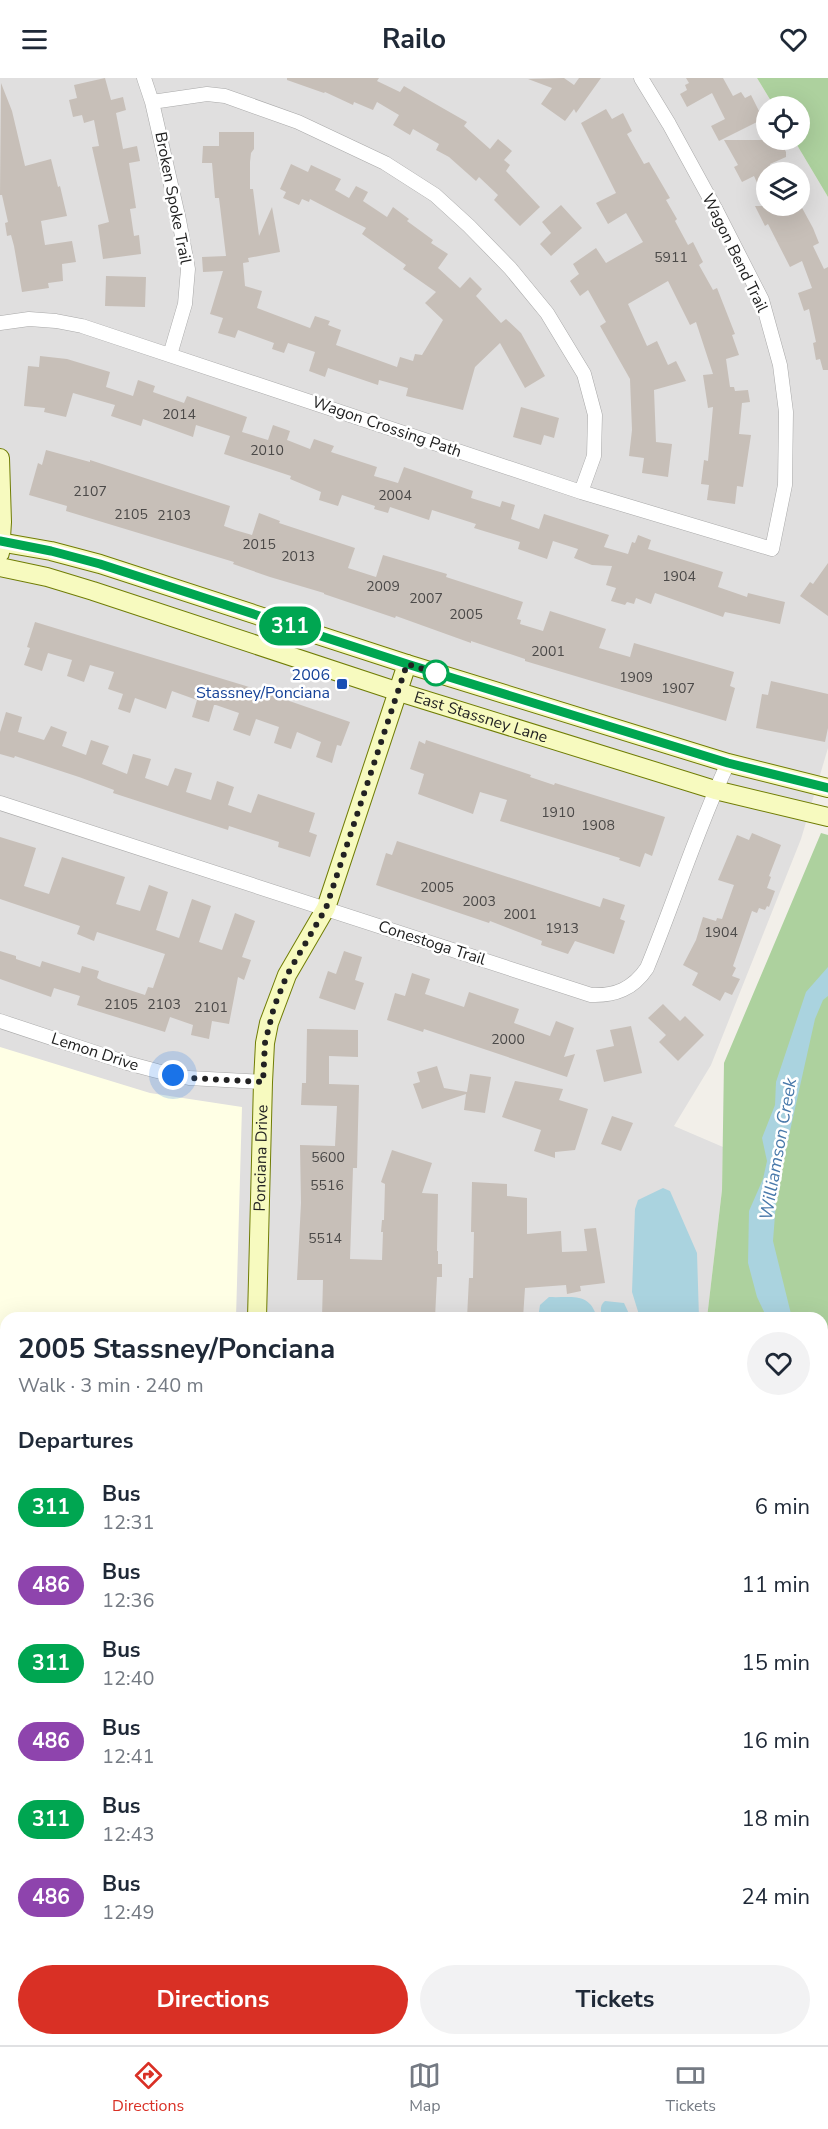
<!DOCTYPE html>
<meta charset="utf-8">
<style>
:root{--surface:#fff;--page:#f2f2f3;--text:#1f2937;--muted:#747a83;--line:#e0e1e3;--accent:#d93025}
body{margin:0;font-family:"Nunito Sans",sans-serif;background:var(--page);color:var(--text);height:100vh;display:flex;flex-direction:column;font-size:22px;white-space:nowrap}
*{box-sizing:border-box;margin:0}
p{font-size:20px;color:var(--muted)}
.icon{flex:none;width:33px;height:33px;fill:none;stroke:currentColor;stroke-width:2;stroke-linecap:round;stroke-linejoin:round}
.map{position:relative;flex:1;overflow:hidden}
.panel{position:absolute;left:0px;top:1234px;width:828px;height:734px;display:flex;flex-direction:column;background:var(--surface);border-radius:18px 18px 0 0;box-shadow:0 6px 24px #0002}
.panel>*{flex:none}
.badge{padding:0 12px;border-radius:20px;font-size:21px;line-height:39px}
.controls{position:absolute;left:756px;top:18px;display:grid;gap:12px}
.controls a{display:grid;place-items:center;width:54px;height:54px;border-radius:50%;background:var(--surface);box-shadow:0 6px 24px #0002;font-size:30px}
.you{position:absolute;width:30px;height:30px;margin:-15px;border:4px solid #fff;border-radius:50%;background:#1a73e8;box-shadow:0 0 0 9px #1a73e833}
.map>.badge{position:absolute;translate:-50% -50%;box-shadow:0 0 0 3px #fff}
h2{padding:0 18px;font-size:22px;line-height:54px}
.round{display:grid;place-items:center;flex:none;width:63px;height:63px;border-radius:32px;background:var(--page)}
.summary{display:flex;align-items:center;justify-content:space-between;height:102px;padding:0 18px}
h1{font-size:28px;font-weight:700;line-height:45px}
.action{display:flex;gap:12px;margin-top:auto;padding:12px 18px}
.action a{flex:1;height:69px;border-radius:36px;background:var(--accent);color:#fff;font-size:24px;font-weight:700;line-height:69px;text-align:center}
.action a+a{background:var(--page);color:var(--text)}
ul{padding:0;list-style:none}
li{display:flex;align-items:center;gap:18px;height:78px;padding:0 18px}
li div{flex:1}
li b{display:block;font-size:22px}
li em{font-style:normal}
li .badge{min-width:66px;font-weight:700;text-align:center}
header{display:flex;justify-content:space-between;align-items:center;height:78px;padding:0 18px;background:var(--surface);font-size:27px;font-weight:700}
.menu{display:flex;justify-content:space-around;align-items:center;height:84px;border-top:2px solid var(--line);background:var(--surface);font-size:16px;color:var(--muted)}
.menu a{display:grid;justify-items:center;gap:3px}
.menu .current{color:var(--accent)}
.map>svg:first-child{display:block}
.residential{fill:#e0dfdf;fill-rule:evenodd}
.education{fill:#ffffe5}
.forest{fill:#add19e}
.water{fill:#aad3df}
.building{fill:#c7bfb8}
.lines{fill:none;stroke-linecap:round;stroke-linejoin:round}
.street-casing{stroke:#a9a9a9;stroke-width:15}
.secondary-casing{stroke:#707d05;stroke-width:20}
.street{stroke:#fff;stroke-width:14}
.secondary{stroke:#f7fabf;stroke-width:18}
.line-casing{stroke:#fff;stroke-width:14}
.line{stroke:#00a651;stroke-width:9}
.walk{stroke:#222;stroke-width:6;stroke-dasharray:0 10.8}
.stop-dot{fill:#fff;stroke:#00a651;stroke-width:3}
.transit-dot{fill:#1a4fb4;stroke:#fff;stroke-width:2}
.labels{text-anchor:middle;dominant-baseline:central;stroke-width:5;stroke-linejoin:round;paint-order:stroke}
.number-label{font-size:14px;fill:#4b4948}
.street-label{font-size:16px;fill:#222;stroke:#fff}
.transit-label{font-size:16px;fill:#164399;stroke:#fff;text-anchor:end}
.water-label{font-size:18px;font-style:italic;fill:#4a7aab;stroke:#fff}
</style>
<header><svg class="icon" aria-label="menu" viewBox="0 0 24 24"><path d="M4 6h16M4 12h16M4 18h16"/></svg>Railo<svg class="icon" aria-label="heart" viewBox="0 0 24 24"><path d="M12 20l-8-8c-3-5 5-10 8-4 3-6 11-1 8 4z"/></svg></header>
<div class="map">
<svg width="828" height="1967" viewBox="0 0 828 1967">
<rect width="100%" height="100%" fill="#f2efe9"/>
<!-- residential -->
<path class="residential" d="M0,0H757L774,28H766V62H794L828,119V670L801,761L711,987L674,1048L723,1069L722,1112L707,1240H6V1962H822V1495L828,1505V1967H0ZM766,94H800V128H766Z"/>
<!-- education -->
<path class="education" d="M0,969L150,1015L242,1029L236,1240H6V1724H0Z"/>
<!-- forest -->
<path class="forest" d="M757,0H828V119L794,62H800V28H774Z
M821,755L828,757V1505L822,1495V1240H707L722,1112L724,985Z"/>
<!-- water -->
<path class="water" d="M828,889V918L823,922L815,941L777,1111L773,1163L792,1240H767L757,1219L748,1185L749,1133L763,1101L767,1083L762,1060L775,1027L776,1004L806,914Z
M663,1110L670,1113L697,1175L699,1240H640L632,1214L635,1131L638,1122Z
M549,1219C573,1220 590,1214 597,1240H538L540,1227Z
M605,1223L624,1225L631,1240H602C601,1233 599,1228 605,1223Z"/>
<!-- building -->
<path class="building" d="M105,0L111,22L123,19L126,32L116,35L123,71L137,68L140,83L129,85L136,130L130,131L134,158L139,157L141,176L103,181L98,147L109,144L92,69L99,68L94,42L84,45L82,37L73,39L69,22L77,20L74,7Z
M287,0H379L377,3L400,14L404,8L467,44L464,48L490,71L498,61L512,73L504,82L510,87L506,93L540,129L520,148L494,122L498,117L479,99L476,103L449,79L436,72L439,66L413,51L410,57L393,47L399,37L377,24L373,32L354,24L353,27L325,14L324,15L287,2Z
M564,0L574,7L579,0H601L576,35L574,31L565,43L541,26L552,10L528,1Z
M686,0H723L733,18L741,14L745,20L751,17L763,41L719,63L711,48L725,41L712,15L687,29L680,16L687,12L685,7L689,5Z
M1,5L12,33L25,88L51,81L58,109L60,108L67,138L41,143L45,167L72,163L76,184L62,186L63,203L48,205L49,210L22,214L14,168L11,157L7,158L5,145L8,144L2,117H0Z
M606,31L612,41L623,35L632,53L627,56L644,86L649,84L670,120L666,122L677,141L675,143L688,167L693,164L703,184L699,187L713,212L717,210L735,256L732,257L739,277L726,281L730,309H734L735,313L748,312L750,324L742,325L739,356L751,357L743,409L737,408L735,426L707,422L709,407L701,406L704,382L708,383L713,329L708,330L703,297L713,296L696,244L690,247L668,203L628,226L647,268L657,263L668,287L676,283L686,303L654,312L656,364L672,366L668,399L642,395L644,380L629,378L632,352L630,301L600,248L606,244L588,212L580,218L570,203L579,196L573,186L596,170L606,185L643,164L626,135L608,146L596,125L616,115L581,45Z
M219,54H254V71L251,75L250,84V111H253L259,158L272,129L280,174L248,180L249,184L243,185L245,208L262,213L257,230L310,250L315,238L330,243L328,247L341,252L336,267L397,289L400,279L413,283L415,276L422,277L443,242L425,225L436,214L403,191L406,187L362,156L366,150L310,121L309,124L302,121L299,127L283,120L286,114L280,111L291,86L308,94L311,87L341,101L335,112L349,120L356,108L368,114L363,123L387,139L393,129L409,141L407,143L433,162L431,165L448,176L438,190L460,210L470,199L482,211L476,218L501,245L506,241L521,255L545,298L525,310L500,265L475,289L463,332L406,318L408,310L379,302L378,307L328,290L325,299L309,293L315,274L288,265L284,275L272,271L274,265L238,252L235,260L218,255L223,240L210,236L223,193L203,194L202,179L226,178L219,120H215L212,85H202L203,68H219Z
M724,62H780L786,74V79L770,86L771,89L766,91V124L754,98L742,104L734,89L738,87Z
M561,127L582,150L551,178L540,166L551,155L542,144Z
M755,128H801L813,150L819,165L813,168L824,191L828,189V292H823L820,281L816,282L813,265L816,264L809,231L804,233L798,215L812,210L802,183L790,189L768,146L765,148Z
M106,198L146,199L145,229L105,228Z
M40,278L67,281L110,294L106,309L133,318L138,302L155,308L153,314L184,325L187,318L247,339L242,354L268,362L273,347L290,353L287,362L310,371L314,361L334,368L331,374L377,389L374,398L398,405L404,389L473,413L471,420L500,429L502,423L515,427L511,441L539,451L544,436L609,457L604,469L628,476L632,464L635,465L638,457L651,462L648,471L723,494L718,509L747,519L748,515L785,524L780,546L725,534L723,539L655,515L651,526L636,520L634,526L627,524L625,527L611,523L616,510L606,507L612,488L592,487L574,480L578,471L553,463L547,481L518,471L520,464L474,450L476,446L432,432L429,442L390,429L388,435L374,431L375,428L342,417L338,428L319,422L321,414L290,401L291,398L224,376L230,358L196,347L193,359L143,341L141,348L111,338L115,327L73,315L66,339L44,334L45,330L24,328L28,288L39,289Z
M521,329L559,340L554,360L544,357L541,367L513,359Z
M46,372L90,384V382L230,428L224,448L235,452L252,457L259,435L280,443L279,445L355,470L348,490L376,499L383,477L447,496L446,499L523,524L517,541L521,542L520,546L543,553L550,533L606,551L599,570L630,579L634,565L734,594L730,608L735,610L726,643L525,583V581L471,563V565L396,538L395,540L324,516V515L270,499L233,486L234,484L66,433L67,428L29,417L38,385L42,387Z
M828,485V538L800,518L810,504L813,506Z
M35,544L246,608L350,644L341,668L337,667L332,685L316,679L321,664L297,654L291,671L274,665L279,649L256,641L250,658L233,652L239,635L216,627H214L209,644L192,639L197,622L172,613L166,631L135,620L130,635L118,631L123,616L108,611L114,594L90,587L84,604L67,598L72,582L48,575L42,593L24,587L30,570L27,569Z
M771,603L828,616V650L825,664L756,650L762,616L768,617Z
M6,634L22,639L18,654L44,662L51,648L67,654L62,668L86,677L91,662L109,668L102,686L127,696L133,676L151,681L145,700L168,708L175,690L192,695L186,714L211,722L217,703L234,709L228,727L251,735L258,716L315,735L309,754L317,757L310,779L278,769L279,764L229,748L228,752L184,738L113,715L114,712L79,699L15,678L14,680L0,676V654Z
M426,662L531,697L530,699L554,707L555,705L665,739L652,778L645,775L640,789L619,782L620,780L500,743L507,722L480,714L473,736L418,716L424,696L410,691L419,663L425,666Z
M752,755L781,767L769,798L771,799L767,810L775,813L769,829L767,828L765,832L759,830L757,835L752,833L733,888L736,890L732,898L740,901L732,917L725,914L720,923L692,907L698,895L683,887L696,862L703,839L716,843L717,840L722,841L734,807L718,802L737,757L749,762Z
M0,759L36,770L24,808L49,816L62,779L125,799L116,826L140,833L149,807L168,814L156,852L179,860L192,821L211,828L199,864L222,872L235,835L255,843L242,879L251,882L244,902L238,899L229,946L212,943L209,961L191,957L193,947L170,939L165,954L77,927L80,918L54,910L51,919L0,901V873L16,878V881L40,889L42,883L80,895L82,888L99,893L97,900L102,903L145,917L148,909L153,910L165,876L97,854L94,863L77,856L80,848L0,821Z
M397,763L600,829L603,820L625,827L620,841L625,843L614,876L575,863L568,876L541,867L542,863L490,843L489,845L376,807L386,775L392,777Z
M344,873L362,879L355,902L364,905L355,932L319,920L328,893L336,896Z
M412,895L430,901L425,916L464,929L469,914L519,931L514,945L550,958L556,943L574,950L564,979L575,976L567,999L424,951L423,954L387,942L395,915L405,918Z
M663,926L680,943L685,938L704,957L678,983L659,964L666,957L648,940Z
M631,948L642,995L604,1004L596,972L614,968L610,952Z
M307,951L358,952V979L329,978V1006L359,1007L357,1090H353L350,1181L382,1182L383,1154H381L382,1142H384L385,1106L381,1104L392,1072L432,1085L422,1115L438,1116L437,1173H438V1186H442V1199H437L435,1240H322L323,1202H297L301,1125L300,1067L335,1068L337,1028L301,1027L302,1005H306Z
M437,988L444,1010L467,1014L470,996L491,999L485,1035L464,1032L466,1016L422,1031L413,1006L420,1004L417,994Z
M515,1003L563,1011L559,1022L588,1031L575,1072L555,1074V1080L534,1073L541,1052L502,1039Z
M612,1038L633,1045L621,1073L601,1066Z
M472,1104L507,1106V1118L527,1120V1156L561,1153L562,1174L587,1173L584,1151L596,1150L605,1205L580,1208L581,1213L567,1216L566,1207L525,1210L523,1240H467L469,1200H473L474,1154H471Z"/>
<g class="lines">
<defs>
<path id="street" d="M144,0L152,24L179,142L188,191L185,226L170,277
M152,24L207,16L225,18L298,44L385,85L435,117L469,148L510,190L547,235L584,296L595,337L594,378L581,414
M0,245L29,241L56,243L82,248L581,414L772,471L785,407L786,334L780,287L762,222L715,130L669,46L641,0
M0,725L591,917C615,918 633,911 647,890C675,822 697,751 728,685
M0,943L127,985L157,993L189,1000L263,1004
M0,1744H6
M0,1961H6
M130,1962L238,1965"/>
<g id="secondary">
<path d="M0,380L2,444L0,475"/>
<path d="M0,464L51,473L100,486L407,586L728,685L828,710"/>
<path id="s1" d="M0,489L47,499L93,513L399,614L715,712L828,739"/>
<path id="s2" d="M257,1240L263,1004L265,965L269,945L287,897L326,830L407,586"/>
<path d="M238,1967V1962"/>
</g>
</defs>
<!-- street casing -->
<use href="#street" class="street-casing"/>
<!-- secondary casing -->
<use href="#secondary" class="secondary-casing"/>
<!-- street -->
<use href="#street" class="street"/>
<!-- secondary -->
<use href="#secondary" class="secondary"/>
</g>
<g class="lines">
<defs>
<path id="line" d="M0,463L51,473L100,486L407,586L728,685L828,710"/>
</defs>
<!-- line casing -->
<use href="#line" class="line-casing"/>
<!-- line -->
<use href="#line" class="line"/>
<!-- walk -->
<path class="walk" d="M173,997L189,1000L263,1004L265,965L274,929L287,897L326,830L407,586L436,595"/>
</g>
<!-- markers -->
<circle class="stop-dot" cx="436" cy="595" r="12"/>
<rect class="transit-dot" x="336" y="600" width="12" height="12" rx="3"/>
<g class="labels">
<!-- number labels -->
<g class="number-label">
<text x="671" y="179">5911</text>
<text x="179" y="336">2014</text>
<text x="267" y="372">2010</text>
<text x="90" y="413">2107</text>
<text x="395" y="417">2004</text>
<text x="131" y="436">2105</text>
<text x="174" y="437">2103</text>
<text x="259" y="466">2015</text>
<text x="298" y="478">2013</text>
<text x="679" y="498">1904</text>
<text x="383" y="508">2009</text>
<text x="426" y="520">2007</text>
<text x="466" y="536">2005</text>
<text x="548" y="573">2001</text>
<text x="636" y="599">1909</text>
<text x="678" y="610">1907</text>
<text x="558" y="734">1910</text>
<text x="598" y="747">1908</text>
<text x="437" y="809">2005</text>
<text x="479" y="823">2003</text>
<text x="520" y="836">2001</text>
<text x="562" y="850">1913</text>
<text x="721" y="854">1904</text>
<text x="121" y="926">2105</text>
<text x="164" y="926">2103</text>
<text x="211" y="929">2101</text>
<text x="508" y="961">2000</text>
<text x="328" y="1079">5600</text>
<text x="327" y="1107">5516</text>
<text x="325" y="1160">5514</text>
</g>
<!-- street labels -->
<g class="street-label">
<text transform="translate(173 120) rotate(79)">Broken Spoke Trail</text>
<text transform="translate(735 175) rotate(64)">Wagon Bend Trail</text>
<text transform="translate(387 349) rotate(19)">Wagon Crossing Path</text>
<text stroke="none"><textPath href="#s1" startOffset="504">East Stassney Lane</textPath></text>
<text transform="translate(432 865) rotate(18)">Conestoga Trail</text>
<text transform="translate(95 974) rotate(18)">Lemon Drive</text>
<text stroke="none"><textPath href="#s2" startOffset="160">Ponciana Drive</textPath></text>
</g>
<!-- transit labels -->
<g class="transit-label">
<text x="330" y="597">2006<tspan x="330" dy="18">Stassney/Ponciana</tspan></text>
</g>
<!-- water labels -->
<g class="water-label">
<text transform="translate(778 1071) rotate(-80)">Williamson Creek</text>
</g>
</g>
</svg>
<div class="controls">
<a><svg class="icon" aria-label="locate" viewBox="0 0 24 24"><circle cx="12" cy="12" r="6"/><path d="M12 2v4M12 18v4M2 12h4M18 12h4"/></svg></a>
<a><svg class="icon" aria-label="layers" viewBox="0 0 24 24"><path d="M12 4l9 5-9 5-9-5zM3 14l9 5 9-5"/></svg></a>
</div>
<div class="you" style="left:173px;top:997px"></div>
<b class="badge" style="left:290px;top:548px;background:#00a651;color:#fff">311</b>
<section class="panel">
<div class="summary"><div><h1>2005 Stassney/Ponciana</h1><p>Walk · 3 min · 240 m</p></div><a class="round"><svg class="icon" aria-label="heart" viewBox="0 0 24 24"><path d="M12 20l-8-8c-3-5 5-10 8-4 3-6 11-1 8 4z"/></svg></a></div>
<h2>Departures</h2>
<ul>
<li><span class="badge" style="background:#00a651;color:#fff">311</span><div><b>Bus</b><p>12:31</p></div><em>6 min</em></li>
<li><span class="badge" style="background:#8e44ad;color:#fff">486</span><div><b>Bus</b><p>12:36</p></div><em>11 min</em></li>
<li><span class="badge" style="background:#00a651;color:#fff">311</span><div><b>Bus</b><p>12:40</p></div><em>15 min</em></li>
<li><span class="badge" style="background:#8e44ad;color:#fff">486</span><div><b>Bus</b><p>12:41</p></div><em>16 min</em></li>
<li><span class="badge" style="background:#00a651;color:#fff">311</span><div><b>Bus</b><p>12:43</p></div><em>18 min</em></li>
<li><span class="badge" style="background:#8e44ad;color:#fff">486</span><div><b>Bus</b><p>12:49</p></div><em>24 min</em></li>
</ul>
<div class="action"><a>Directions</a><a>Tickets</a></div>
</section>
</div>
<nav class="menu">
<a class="current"><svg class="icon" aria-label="directions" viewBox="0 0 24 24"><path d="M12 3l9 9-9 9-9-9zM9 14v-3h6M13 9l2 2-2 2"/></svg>Directions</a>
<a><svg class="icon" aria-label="map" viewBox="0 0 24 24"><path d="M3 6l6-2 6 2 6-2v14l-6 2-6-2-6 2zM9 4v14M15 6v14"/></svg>Map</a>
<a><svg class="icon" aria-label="tickets" viewBox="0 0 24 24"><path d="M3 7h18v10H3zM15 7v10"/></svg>Tickets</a>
</nav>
